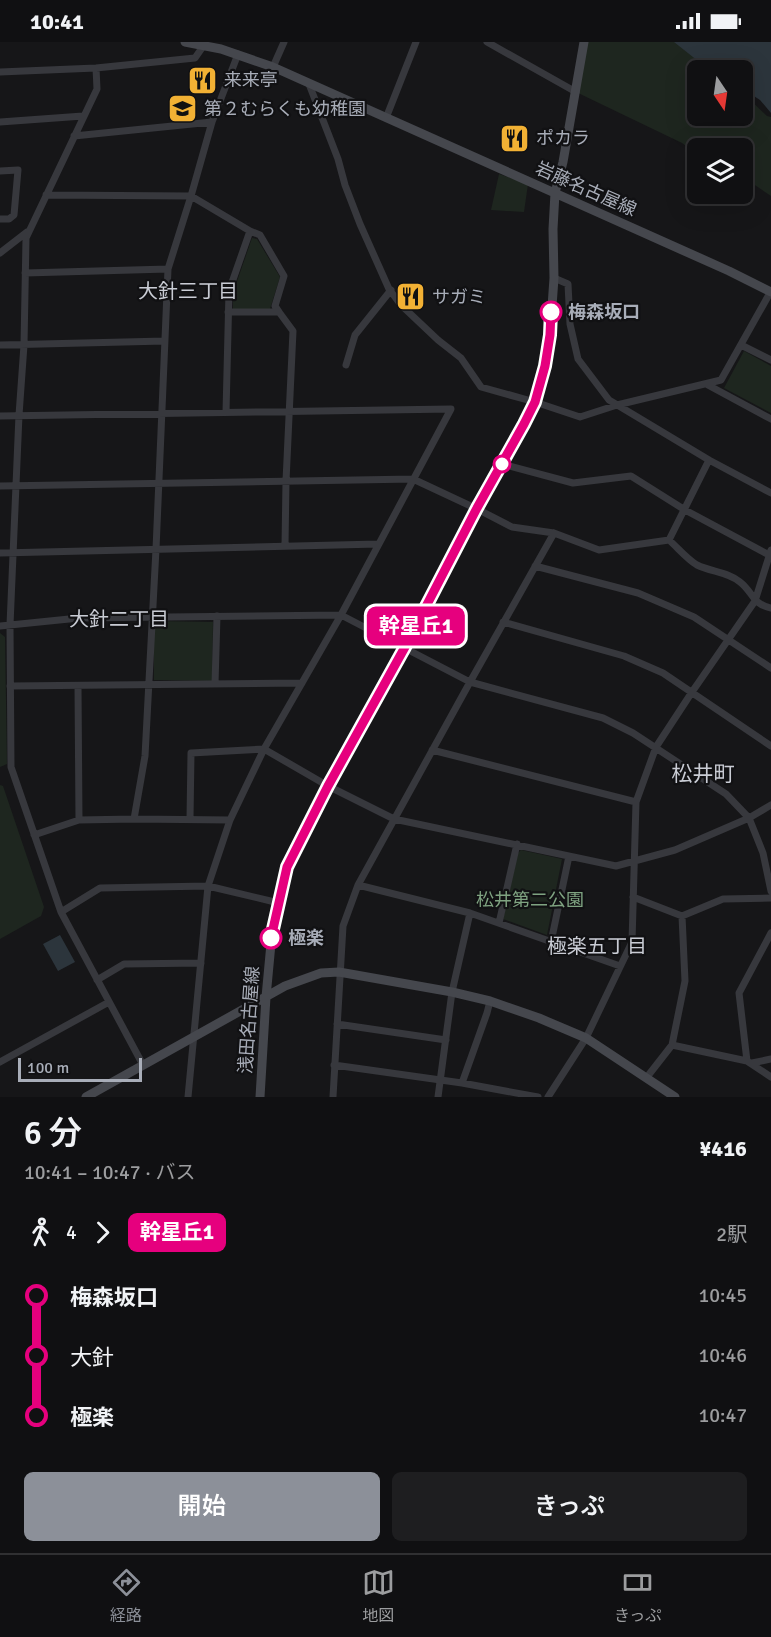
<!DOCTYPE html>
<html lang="ja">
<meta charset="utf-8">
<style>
:root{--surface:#101012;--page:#1e1e20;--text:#f1f3f6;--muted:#9c9d9f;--line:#303032;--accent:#8c9099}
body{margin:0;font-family:Signika,"Noto Sans JP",sans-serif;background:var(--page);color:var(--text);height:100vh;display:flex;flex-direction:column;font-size:22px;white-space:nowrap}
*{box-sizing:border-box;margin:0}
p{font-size:20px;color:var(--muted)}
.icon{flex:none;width:33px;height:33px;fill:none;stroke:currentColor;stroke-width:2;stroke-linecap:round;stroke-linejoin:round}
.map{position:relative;height:1055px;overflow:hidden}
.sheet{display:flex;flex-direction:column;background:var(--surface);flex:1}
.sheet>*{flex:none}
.badge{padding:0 12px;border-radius:9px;font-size:21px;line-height:39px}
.needle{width:39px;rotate:167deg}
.controls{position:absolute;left:687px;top:18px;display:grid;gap:12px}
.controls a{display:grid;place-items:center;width:66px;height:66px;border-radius:9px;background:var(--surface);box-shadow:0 6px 24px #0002,0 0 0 2px var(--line);font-size:30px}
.scale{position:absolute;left:18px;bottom:15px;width:124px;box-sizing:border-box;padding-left:6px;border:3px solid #a8adb8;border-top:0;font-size:16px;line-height:21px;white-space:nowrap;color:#a8adb8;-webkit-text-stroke:4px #111113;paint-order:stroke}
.map>.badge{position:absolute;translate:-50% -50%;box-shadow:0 0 0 3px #fff}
.legs{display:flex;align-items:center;gap:9px;height:66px;padding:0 24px;font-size:20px}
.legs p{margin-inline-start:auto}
.summary{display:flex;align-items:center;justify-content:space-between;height:102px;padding:0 24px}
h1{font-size:33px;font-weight:600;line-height:45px}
.primary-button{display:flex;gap:12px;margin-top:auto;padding:12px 24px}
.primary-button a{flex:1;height:69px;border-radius:9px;background:var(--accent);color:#fff;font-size:24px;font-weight:600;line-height:69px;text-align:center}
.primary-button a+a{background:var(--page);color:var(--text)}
ul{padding:0 24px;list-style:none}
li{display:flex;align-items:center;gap:21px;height:60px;font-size:22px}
li i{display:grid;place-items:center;width:9px;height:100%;margin:0 8px;background:currentColor}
li i::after{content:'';width:15px;height:15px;margin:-8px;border:4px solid;border-radius:50%;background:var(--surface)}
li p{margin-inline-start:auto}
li:first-child i{background:linear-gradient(#0000 50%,currentColor 0)}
li:last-child i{background:linear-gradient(currentColor 50%,#0000 0)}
.status{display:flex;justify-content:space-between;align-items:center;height:42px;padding:0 30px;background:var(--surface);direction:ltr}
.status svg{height:16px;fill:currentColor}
.menu{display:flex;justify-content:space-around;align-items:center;height:84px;border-top:2px solid var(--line);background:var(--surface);font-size:16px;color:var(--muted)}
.menu a{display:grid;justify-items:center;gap:3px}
.menu .active{color:var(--accent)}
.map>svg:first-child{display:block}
.green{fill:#1e261f}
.water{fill:#2c353c}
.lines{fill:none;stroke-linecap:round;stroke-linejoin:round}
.street{stroke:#37383d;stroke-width:7}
.secondary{stroke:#45474d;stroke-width:9}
.line-1-casing{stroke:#fff;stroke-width:14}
.line-1{stroke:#e6007e;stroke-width:9}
.stop-1-dot{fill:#fff;stroke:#e6007e;stroke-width:3}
.labels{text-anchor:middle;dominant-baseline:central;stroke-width:4.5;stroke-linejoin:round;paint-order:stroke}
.poi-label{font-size:18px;fill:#a8adb8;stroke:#111113;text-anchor:start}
.street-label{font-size:18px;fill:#a8adb8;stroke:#111113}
.stop-label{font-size:18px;font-weight:bold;fill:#a8adb8;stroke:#111113;text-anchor:start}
.park-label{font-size:18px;fill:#7fa381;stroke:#111113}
.neighbourhood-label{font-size:20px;fill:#c9ccd4;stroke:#111113}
.quarter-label{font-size:21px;fill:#c9ccd4;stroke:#111113}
</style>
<div class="status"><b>10:41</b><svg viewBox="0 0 49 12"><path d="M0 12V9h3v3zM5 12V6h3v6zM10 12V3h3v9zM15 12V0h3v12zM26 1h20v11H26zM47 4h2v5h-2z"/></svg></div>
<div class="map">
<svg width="771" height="1055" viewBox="0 0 771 1055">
<rect width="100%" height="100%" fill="#161618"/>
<!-- green -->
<path class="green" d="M583,0H686L718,28H698V74H742L743,51L767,74L771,75V154L743,135L742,106H698L697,112L682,101L576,50Z
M499,132L528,142L524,170L491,168Z
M252,196L257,197L280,235L270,267L233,268V251Z
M744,309L771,324V371L724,346Z
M154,579L213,580L212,639L154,638Z
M0,591L5,595L7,722L0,725Z
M0,743L3,744L44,865L41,874L0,897Z
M521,808L562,817L547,893L503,877L518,811Z"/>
<!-- water -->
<path class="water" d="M674,0H771V71L760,58L743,47L742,28H713L698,19Z
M60,893L75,920L58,929L43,902Z"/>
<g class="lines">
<!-- street -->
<path class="street" d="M487,0L576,50
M273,25L284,0
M96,26L97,47L26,196L24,303L19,373L10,583L11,725L61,870L143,1023
M0,30L96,26L195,16L204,3
M309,42L338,117L345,143L360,182L389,247L401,263L438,298L461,316L481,345L535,360L580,375L617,363L721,338L771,249
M386,76L416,0
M0,80L83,74
M74,94L212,80
M0,129L18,128L14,173L9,177H0
M46,153L191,154L250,189L229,249L226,370
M250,189L260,193L284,234L275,264L279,270
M0,211L27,190
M25,231L168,227
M554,236L568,242L570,282L578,317L609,358L709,418L771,451
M228,270H279L293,289L286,439L285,504
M0,303L165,299
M741,303L771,318
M346,323L355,293L391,248
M706,342L771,377
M0,374L451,367L341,573L264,707L230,778L208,844L188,1055
M502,422L573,441L631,434L685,468L771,514
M0,444L413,437L477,467L512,485L554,491L599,508L669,498L709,418
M669,498C678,506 687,517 697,523C711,530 728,530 740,540C753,550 752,562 771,566
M0,511L378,502
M535,524L638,551L694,575L771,626
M503,580L624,614L663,631L771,704
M0,584L79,576L341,573L470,640L603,676L633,691L726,752L749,776L763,811L771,849
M215,642L217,574
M10,644L302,641
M78,644L79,778
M432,708L636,760
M134,777L145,714L156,507L168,227L191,154L212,80L238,12
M190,777L191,711L264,707L328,744L394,777L616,824L675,808L749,776L771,763
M34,793L79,778L134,777L230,778
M358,843L470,871L620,924
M633,855L682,874L723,857L771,856
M61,870L100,846L208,844L279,861
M499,881L517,802
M551,900L569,814
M97,938L124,922L201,921
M337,982L446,998
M672,1003L747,1019L771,1035
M747,1019L739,951L771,891
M0,1020L109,960
M752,1021L771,1017
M334,1023L462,1041L538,1055
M647,1035L672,1003L685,939L682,874
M462,1041L487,971L490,959
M333,1055L343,884L358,843L470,640L554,491
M438,1055L452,950L470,871
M548,1055L586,996L632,900L636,760L656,705L692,650L755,559L771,508"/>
<!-- secondary -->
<path class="secondary" d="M185,0L221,7L273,25L729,229L771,250
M86,1055L285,944L321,931L339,930L452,950L490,959L539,976L586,996L675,1055
M260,1055L266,955L272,891L287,825L328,744L405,605L477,467L524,382L535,360L545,324L550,293L554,236L553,187L555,151L563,120L584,0"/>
</g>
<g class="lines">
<defs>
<path id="line-1" d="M271,896L287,825L328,744L405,605L477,466L524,382L535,360L545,324L550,293L551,270"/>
</defs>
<!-- line-1 casing -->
<use href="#line-1" class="line-1-casing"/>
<!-- line-1 -->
<use href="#line-1" class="line-1"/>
</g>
<!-- icons -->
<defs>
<symbol id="restaurant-square" viewBox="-11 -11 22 22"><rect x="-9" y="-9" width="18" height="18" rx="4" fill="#f2b134" stroke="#111113"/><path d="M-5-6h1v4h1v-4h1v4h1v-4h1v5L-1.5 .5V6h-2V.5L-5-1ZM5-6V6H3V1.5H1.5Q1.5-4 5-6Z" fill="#111"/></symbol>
<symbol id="school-square" viewBox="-11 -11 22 22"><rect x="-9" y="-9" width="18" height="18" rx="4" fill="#f2b134" stroke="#111113"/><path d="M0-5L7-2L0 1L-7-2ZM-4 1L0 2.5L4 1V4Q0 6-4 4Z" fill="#111"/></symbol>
</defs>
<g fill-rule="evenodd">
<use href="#restaurant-square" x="186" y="22" width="33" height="33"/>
<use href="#school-square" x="166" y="50" width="33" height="33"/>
<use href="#restaurant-square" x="498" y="80" width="33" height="33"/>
<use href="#restaurant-square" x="394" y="238" width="33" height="33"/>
</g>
<!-- markers -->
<g class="stop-1-dot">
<circle cx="551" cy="270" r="10"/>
<circle cx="502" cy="422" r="8"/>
<circle cx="271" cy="896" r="10"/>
</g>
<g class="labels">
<!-- poi labels -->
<g class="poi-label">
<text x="224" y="38">来来亭</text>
<text x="204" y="67">第２むらくも幼稚園</text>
<text x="536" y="96">ポカラ</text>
<text x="432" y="255">サガミ</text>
</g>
<!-- street labels -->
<g class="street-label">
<text transform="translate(586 147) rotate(24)">岩藤名古屋線</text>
<text transform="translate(249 978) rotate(-86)">浅田名古屋線</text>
</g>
<!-- stop labels -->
<g class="stop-label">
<text x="568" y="270">梅森坂口</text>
<text x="288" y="896">極楽</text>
</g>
<!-- park labels -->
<g class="park-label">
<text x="530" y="858">松井第二公園</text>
</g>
<!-- neighbourhood labels -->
<g class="neighbourhood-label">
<text x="188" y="249">大針三丁目</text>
<text x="119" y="577">大針二丁目</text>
<text x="597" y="904">極楽五丁目</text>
</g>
<!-- quarter labels -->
<g class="quarter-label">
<text x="703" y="732">松井町</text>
</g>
</g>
</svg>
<div class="controls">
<a><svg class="needle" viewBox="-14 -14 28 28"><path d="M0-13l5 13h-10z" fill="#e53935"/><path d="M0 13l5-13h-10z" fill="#9c9d9f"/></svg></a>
<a><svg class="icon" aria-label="layers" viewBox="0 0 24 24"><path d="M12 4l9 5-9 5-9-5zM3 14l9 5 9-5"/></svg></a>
</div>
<div class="scale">100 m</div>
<b class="badge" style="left:416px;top:584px;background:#e6007e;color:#fff">幹星丘1</b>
</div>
<section class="sheet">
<div class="summary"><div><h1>6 分</h1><p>10:41 – 10:47 · バス</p></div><b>¥416</b></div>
<div class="legs"><svg class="icon" aria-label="walk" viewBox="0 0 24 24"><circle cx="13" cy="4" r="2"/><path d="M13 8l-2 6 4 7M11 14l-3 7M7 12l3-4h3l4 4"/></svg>4<svg class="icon" aria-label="forward" viewBox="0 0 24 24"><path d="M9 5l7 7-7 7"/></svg><b class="badge" style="background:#e6007e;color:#fff">幹星丘1</b><p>2駅</p></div>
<ul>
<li><i style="color:#e6007e"></i><b>梅森坂口</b><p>10:45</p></li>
<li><i style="color:#e6007e"></i><span>大針</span><p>10:46</p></li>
<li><i style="color:#e6007e"></i><b>極楽</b><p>10:47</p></li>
</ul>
<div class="primary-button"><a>開始</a><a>きっぷ</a></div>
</section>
<nav class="menu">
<a class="active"><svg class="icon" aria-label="directions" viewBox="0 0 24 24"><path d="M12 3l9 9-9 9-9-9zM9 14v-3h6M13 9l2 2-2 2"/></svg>経路</a>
<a><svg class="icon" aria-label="map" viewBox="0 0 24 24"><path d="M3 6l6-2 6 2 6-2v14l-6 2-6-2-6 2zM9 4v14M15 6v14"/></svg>地図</a>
<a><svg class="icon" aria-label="tickets" viewBox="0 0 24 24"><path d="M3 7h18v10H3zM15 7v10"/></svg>きっぷ</a>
</nav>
